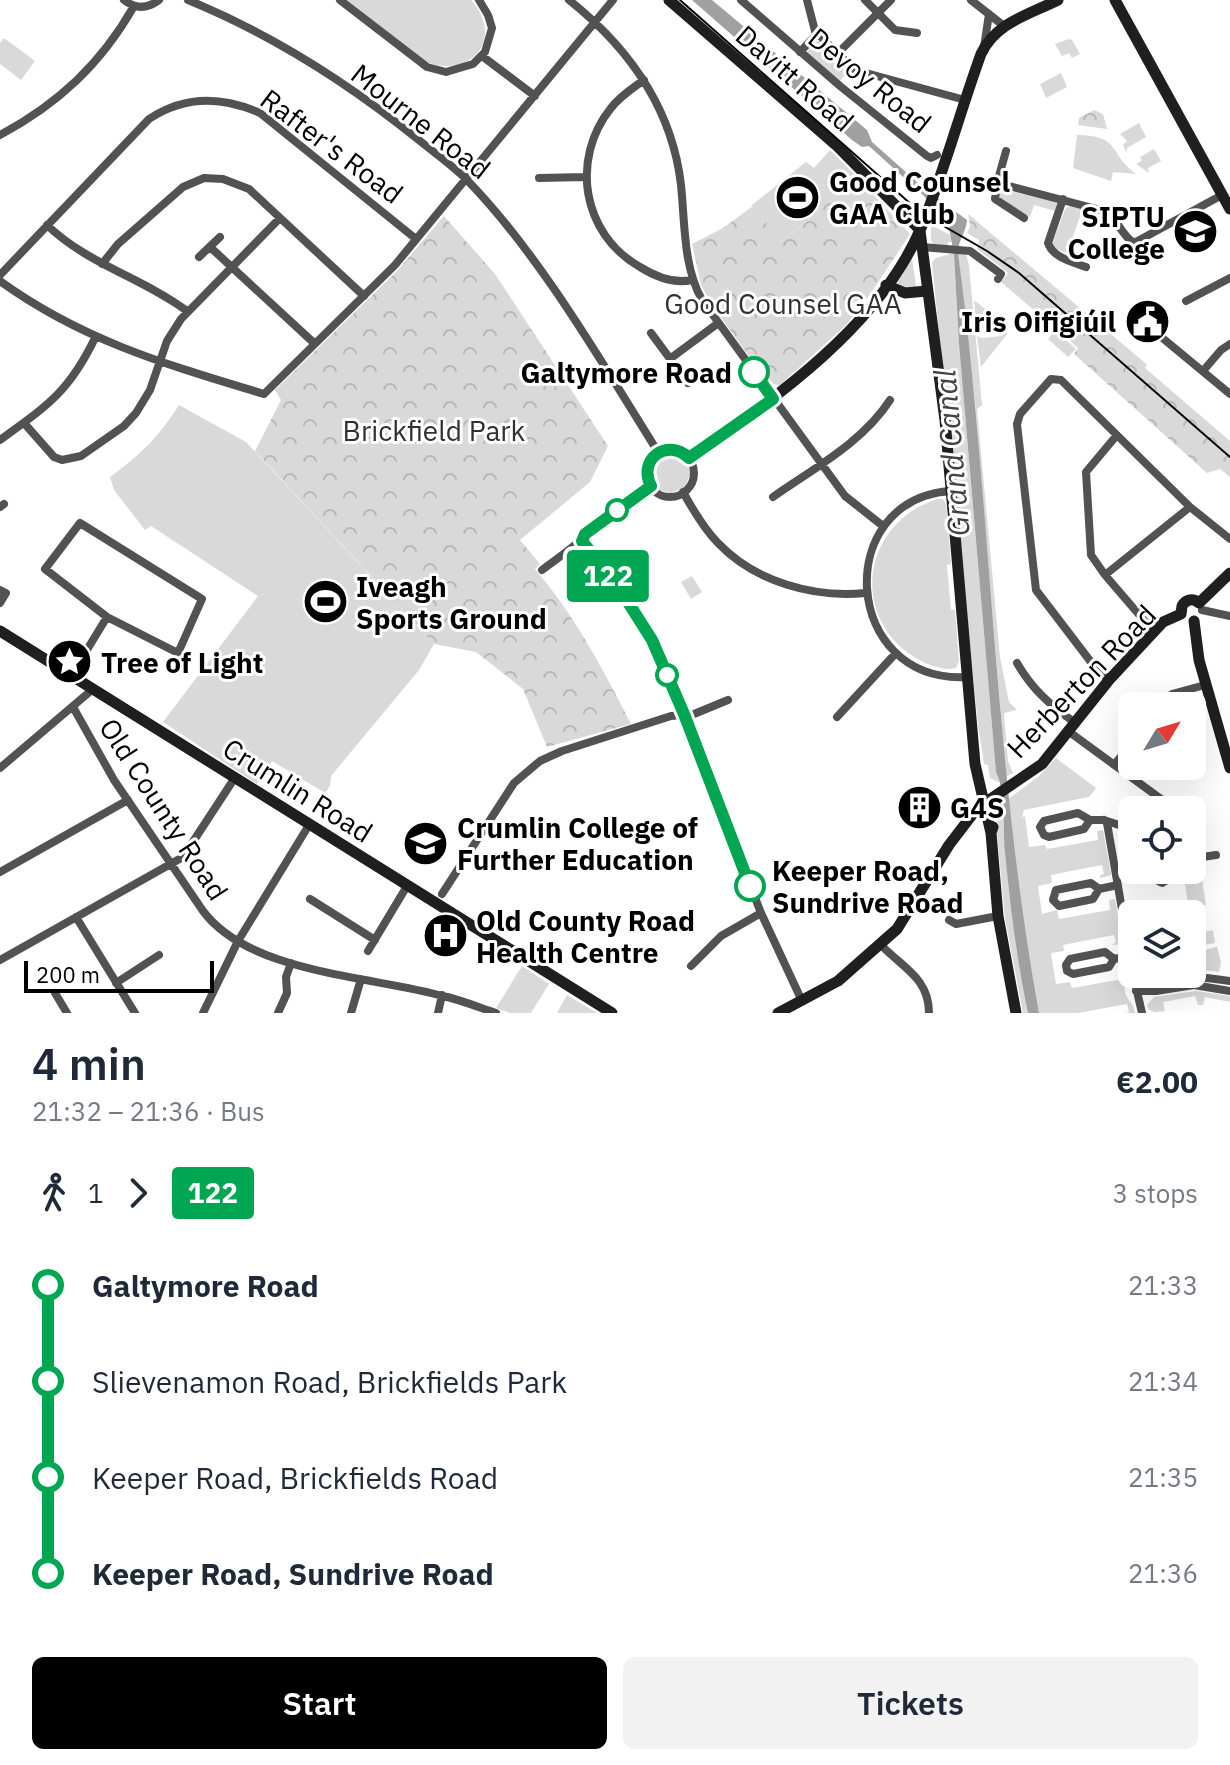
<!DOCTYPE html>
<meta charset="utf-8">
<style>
:root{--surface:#fff;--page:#f2f2f3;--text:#1f2937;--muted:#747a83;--accent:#000}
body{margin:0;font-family:"IBM Plex Sans",sans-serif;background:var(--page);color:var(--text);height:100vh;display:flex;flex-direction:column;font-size:30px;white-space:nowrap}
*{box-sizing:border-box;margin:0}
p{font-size:26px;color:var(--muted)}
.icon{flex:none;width:44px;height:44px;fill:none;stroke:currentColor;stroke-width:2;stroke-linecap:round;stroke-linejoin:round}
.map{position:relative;height:1013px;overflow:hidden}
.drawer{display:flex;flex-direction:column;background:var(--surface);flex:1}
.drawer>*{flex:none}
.badge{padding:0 16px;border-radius:6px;font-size:28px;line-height:52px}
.needle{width:52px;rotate:52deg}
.controls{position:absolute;left:1118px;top:692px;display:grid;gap:16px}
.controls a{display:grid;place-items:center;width:88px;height:88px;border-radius:12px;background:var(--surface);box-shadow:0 8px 32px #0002;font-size:40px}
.scale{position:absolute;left:24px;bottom:20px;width:190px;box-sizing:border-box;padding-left:8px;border:4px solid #000;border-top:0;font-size:22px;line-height:28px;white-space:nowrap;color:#000;-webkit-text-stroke:6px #fff;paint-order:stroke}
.map>.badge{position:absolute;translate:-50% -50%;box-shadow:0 0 0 4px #fff}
.legs{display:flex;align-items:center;gap:12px;height:88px;padding:0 32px;font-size:26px}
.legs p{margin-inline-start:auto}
.summary{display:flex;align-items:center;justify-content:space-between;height:136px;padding:0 32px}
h1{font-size:44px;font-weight:600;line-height:60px}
.button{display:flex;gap:16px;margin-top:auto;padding:16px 32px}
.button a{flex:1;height:92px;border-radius:12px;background:var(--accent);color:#fff;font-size:32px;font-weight:600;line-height:92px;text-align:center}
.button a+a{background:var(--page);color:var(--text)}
ul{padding:0 32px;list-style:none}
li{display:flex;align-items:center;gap:28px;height:96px;font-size:30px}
li i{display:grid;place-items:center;width:12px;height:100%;margin:0 10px;background:currentColor}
li i::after{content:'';width:20px;height:20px;margin:-10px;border:6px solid;border-radius:50%;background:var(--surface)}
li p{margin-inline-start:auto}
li:first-child i{background:linear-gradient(#0000 50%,currentColor 0)}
li:last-child i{background:linear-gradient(currentColor 50%,#0000 0)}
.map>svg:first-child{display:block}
.grass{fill:#d9d9d9}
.forest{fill:url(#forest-crowns)}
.water{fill:#a0a0a0}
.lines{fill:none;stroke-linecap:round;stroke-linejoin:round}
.street{stroke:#525252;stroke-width:8}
.secondary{stroke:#1f1f1f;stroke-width:11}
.tram{stroke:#000;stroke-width:2}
.line-1-casing{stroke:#fff;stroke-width:18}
.line-1{stroke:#00a651;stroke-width:12}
.stop-1-dot{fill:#fff;stroke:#00a651;stroke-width:4}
.labels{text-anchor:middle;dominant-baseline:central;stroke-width:6;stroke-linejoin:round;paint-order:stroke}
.street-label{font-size:28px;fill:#000;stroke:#fff}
.poi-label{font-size:28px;font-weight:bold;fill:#000;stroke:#fff;text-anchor:start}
.park-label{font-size:28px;fill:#303030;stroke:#fff}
.stop-label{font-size:28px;font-weight:bold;fill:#000;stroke:#fff;text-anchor:end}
.water-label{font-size:30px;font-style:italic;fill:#414141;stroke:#fff}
</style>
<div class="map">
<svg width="1230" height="1013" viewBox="0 0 1230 1013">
<defs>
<pattern id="forest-crowns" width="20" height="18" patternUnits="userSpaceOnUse" patternTransform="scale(2)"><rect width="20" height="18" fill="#d9d9d9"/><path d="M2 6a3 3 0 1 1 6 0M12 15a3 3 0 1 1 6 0" fill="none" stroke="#b8b8b8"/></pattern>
</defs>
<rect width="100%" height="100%" fill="#fff"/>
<!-- grass -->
<path class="grass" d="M347,0H471C505,38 472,79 426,62Z
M4,38L35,61L21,80L0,64V43Z
M1069,39L1072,40L1080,54L1072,58L1069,53L1062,56L1055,44Z
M816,41H821L850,70L839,82L806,53Z
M1061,73L1067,87L1046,98L1040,84Z
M1139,123L1146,137L1127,148V153L1123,145L1127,141L1120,134Z
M1077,135C1122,136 1107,152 1136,174L1113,172L1111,181L1073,168Z
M1154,149L1161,161L1148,168L1149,173L1136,164L1142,161L1140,157Z
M830,150L858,178L781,242L752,205L806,162L814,168Z
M1000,189L1057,202L1055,211L1034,205L1030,217L997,200L995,194Z
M1072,205L1083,208L1067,253L1051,247L1065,209Z
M931,225L950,235L952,242H948V246L933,244L931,240Z
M954,253L959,344L996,772L1002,780L998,782L990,778L988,765L984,764L978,725L932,262L936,258Z
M958,253L966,254L969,265L982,405L977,409L1000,657L1009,702L1017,710L1004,713L1008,761L1013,773L1006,777L975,402Z
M909,258L912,259L916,286L909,290L898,285L897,279Z
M974,300L1008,327V328L977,329Z
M1055,330L1076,349L1068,357L1048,339Z
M1002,333H1008L981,367L977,336L982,338L1002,336Z
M179,405L246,442L434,644L419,670L331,776L330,786L325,793L272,761L257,784L163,722L258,596L151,526L145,530L114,490L110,477C141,454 158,438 179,405Z
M670,452L685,459L691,472L685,487L671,493L659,490L650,473L655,459Z
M938,499H943L946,504L951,564L947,565L951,610H955L959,661L956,668C945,671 931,666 921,661C847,621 861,522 938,499Z
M692,576L702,592L691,599L681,582Z
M1056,758L1096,788L1089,797L1024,810L1022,817L1025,816L1029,847L1045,845L1047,849L1098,840L1097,831L1103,830L1111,875L1100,878V875L1104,874L1102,865L1051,875L1052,883L1038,886L1042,914L1057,910L1059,919L1110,910L1109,900L1115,899L1123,944L1112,945L1116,942L1114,935L1063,945L1064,951L1051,953L1056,984L1070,982L1072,988L1123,979L1122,969L1127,967C1128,977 1122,986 1126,995C1130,1004 1134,1003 1135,1013H1125L1129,1012L1127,1004L1078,1013H1039L1022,921L1007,800L1039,776Z
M998,808L1002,809L1009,892L1028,1013H1023L1005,918L997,834Z
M1196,871L1197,874L1201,873L1206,905L1189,910L1184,878Z
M1213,930L1215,943L1192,947V934Z
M522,966L549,984L531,1013H510L496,1008Z
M1196,991L1230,996V1002L1205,997L1203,1005H1198L1195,996L1163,1002L1165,1011L1155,1012L1149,1010L1147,1005L1154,997Z"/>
<!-- forest -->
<path class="forest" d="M1094,110L1103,114L1107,129L1078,125L1079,118Z
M858,178L910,234L871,293L847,324L780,385L769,384L714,308L701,285L692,244L723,228L753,206L781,242Z
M968,214L1144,362L1147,365L1145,368L1230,441V477L1220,469L1207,473L1074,354L1078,348L1001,282L1008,273L977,249L979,240L967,233L970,226Z
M444,216L495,274L608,446L590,482L520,540L540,564L535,569C575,616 603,669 631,724L547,747L523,689L476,652L434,644L255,451L281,400L275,390L397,271Z
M1217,947L1221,962L1219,972L1197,969L1192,953Z
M567,995L597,1013H557Z"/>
<!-- water -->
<path class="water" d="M692,0H712L867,130L872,142L925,189L967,220C966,233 958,240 958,253C992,506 993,762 1039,1013H1028C1017,960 1010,906 1005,852C1003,831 1005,787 996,772L959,344L954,254L948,223L923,195L869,146L862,147L852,140Z"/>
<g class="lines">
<!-- street -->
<path class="street" d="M124,0C135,9 147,9 159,0
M188,0C271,34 351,85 420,141C436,154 453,166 467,180C540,255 602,363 658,452
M340,0L427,67L446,72L473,64L485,52L492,28L488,15L479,0
M569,0C629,48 672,107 681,185C685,223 683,266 702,300L845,496L883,526
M741,0L840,86L927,156L931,158L937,155
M807,0L815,31L855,70L965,100
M865,0L895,30L917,33
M971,0L1004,26
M984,47L989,14
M800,52L817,34
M838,53L891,0
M482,56L535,96
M644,80C633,88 620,96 611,108C570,159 582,234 640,267C656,277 674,284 692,280
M0,135C58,104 101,64 134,6
M539,178L586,177
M997,183L1006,151
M1063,199L1048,243C1053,258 1073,262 1086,267
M1024,218L995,199L997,183L1108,212C1118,221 1122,236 1134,243L1222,195
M47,225C87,264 143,278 187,311
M210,247L314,343
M922,247L970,251L1001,274L998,279
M199,257L220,237
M102,264L118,244L183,187L204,178L223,179L249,189L364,296
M0,275L149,119C185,95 222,96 260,113L416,239
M0,281C83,341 168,365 264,394L395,265L613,0
M1186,301L1230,278
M651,333L688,383
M1160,336L1230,394
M671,358L717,324
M1203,371L1221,350L1230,344
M24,423L54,457L62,460L81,456L124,426L136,413L150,390L167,341L181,319L280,218
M1117,435L1086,472L1091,555L1105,575L1154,632
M0,440C47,406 69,392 95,338
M646 473a24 24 0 1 1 48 0a24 24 0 1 1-48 0Z
M951,491C831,499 842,684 967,677
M683,492C693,510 704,529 718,543C755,582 814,598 865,593
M773,497C814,468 863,442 890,400
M0,507L4,504
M582,541L619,588L652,640L684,714L761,913L802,1001
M542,570C553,561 580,544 585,534L651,486
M1105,575L1190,507
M0,590L6,593L0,603
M1202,610L1230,616
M1017,663C1032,689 1050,705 1074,722
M71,676L107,617L45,569L80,523L202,599L178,653L107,617
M1109,680L1094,666L1036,590L1017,424L1020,414L1051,379L1061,380L1190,507L1230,539
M1162,706L1172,694L1205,685
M73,707L114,780L203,911C250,974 372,976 443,996C461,1000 478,1007 496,1013
M837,717L895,654
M1068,731L1161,799L1154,810
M1114,765L1132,743
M0,768L93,689
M1090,820L1078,813L1044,821L1040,827L1044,835L1049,837L1084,829L1090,820H1104L1128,828
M1104,820L1107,823L1132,967
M1196,858L1216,855
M1192,865L1197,862L1192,831
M1151,870L1158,881L1162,883L1184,870
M0,872L128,800
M1099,889L1091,883L1056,890L1053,900L1059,906L1093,899L1099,889L1118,885
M442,894L514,783L540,761L562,751L671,716L694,714L728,700
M310,899L375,940
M76,917L135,1013
M949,920L956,924L998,916
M881,945C903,968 929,978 929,1013
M368,951L407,886
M1114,959L1105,952L1070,959L1066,965L1067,971L1073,974L1109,967L1114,959L1130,956
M0,960L183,857L234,779
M691,966L721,936L761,913
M1133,974L1142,1013
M116,983L159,955
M1136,991C1166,974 1198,976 1230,981
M1137,991H1156L1194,985L1230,991
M55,993L67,1013
M203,1013L238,941L309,825
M278,1013L287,993L286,977L291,963
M351,1013L361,979
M438,1013L442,995"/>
<!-- secondary -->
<path class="secondary" d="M669,0L836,145L920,230
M1115,0L1230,209
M920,231L945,420L975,764L991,833
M886,285L905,293L927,291
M689,458C774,399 879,327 921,228C944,172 960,112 981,54C995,23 1028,15 1058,0
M1199,603L1230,573
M1181,614L1182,606C1186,599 1193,598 1199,603
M1194,621L1199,660L1230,768
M0,631L612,1013
M993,827L991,833L998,916L1016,1013
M778,1013L838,981L897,929L949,845L972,815L989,800L1042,764L1109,680L1163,622L1181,614"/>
<!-- tram -->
<path class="tram" d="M680,0L921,213L987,251L1019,273L1230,457"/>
</g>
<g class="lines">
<defs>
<path id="line-1" d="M750,886L684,714L652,640L619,588L582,541L585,534L651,486C637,459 668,437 689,458L773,399L754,372"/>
</defs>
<!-- line-1 casing -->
<use href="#line-1" class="line-1-casing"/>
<!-- line-1 -->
<use href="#line-1" class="line-1"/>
</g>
<!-- icons -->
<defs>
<symbol id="stadium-disc" viewBox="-11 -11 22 22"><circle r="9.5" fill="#000" stroke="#fff"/><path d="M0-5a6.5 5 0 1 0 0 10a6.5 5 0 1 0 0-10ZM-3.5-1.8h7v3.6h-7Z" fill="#fff"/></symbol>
<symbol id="university-disc" viewBox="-11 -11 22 22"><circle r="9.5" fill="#000" stroke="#fff"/><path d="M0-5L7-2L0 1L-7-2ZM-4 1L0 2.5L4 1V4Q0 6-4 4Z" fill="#fff"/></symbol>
<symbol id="civic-disc" viewBox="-11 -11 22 22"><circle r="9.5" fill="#000" stroke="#fff"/><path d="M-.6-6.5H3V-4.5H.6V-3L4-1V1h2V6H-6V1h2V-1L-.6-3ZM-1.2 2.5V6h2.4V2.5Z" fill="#fff"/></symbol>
<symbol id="sight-disc" viewBox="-11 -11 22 22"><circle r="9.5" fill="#000" stroke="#fff"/><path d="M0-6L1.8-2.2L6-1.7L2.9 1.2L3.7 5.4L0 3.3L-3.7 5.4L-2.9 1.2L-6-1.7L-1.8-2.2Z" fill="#fff"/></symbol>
<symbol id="building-disc" viewBox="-11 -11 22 22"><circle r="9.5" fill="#000" stroke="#fff"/><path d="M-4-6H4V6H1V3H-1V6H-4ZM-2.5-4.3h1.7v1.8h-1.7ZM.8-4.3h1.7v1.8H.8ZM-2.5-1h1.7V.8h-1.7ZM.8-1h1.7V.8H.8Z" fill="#fff"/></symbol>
<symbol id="hospital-disc" viewBox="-11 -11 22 22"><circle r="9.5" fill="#000" stroke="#fff"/><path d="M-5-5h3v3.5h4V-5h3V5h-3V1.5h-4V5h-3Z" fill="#fff"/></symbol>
</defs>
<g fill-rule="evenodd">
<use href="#stadium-disc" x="772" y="172" width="51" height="51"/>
<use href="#university-disc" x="1170" y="206" width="51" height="51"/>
<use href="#civic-disc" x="1122" y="296" width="51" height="51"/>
<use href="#stadium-disc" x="300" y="576" width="51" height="51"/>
<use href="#sight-disc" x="44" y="636" width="51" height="51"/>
<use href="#building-disc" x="894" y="782" width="51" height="51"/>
<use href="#university-disc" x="400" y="818" width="51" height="51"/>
<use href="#hospital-disc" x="420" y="910" width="51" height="51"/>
</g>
<!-- markers -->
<g class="stop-1-dot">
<circle cx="754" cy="372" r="14"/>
<circle cx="617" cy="510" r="10"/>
<circle cx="667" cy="675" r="10"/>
<circle cx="750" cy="886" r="14"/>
</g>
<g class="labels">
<!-- street labels -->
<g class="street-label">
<text transform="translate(795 78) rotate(41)">Davitt Road</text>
<text transform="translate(870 80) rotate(39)">Devoy Road</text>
<text transform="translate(421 121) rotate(38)">Mourne Road</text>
<text transform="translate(332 146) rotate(37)">Rafter's Road</text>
<text transform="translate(1081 681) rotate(-46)">Herberton Road</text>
<text transform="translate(298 790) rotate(32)">Crumlin Road</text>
<text transform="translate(164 809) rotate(57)">Old County Road</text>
</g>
<!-- poi labels -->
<g class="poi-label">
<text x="829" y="181">Good Counsel<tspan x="829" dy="32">GAA Club</tspan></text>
<text x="1165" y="216" text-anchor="end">SIPTU<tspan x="1165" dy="32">College</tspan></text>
<text x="1116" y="321" text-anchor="end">Iris Oifigiúil</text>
<text x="356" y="586">Iveagh<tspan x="356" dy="32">Sports Ground</tspan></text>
<text x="101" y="662">Tree of Light</text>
<text x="950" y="807">G4S</text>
<text x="457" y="827">Crumlin College of<tspan x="457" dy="32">Further Education</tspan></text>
<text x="476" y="920">Old County Road<tspan x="476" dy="32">Health Centre</tspan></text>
</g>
<!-- park labels -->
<g class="park-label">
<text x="783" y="303">Good Counsel GAA</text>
<text x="434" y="430">Brickfield Park</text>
</g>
<!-- stop labels -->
<g class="stop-label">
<text x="732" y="372">Galtymore Road</text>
<text x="772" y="870" text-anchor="start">Keeper Road,<tspan x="772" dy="32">Sundrive Road</tspan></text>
</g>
<!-- water labels -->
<g class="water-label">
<text transform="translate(951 453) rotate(-95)">Grand Canal</text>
</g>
</g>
</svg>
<div class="controls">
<a><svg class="needle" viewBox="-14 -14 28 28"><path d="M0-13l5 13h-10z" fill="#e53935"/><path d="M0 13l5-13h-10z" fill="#747a83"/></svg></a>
<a><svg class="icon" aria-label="locate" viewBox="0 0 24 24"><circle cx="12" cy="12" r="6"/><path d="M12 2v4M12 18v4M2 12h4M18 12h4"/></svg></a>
<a><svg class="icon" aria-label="layers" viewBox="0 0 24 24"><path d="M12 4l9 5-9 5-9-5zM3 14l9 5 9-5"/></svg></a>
</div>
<div class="scale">200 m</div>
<b class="badge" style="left:608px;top:576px;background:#00a651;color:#fff">122</b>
</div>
<section class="drawer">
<div class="summary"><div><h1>4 min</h1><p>21:32 – 21:36 · Bus</p></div><b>€2.00</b></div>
<div class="legs"><svg class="icon" aria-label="walk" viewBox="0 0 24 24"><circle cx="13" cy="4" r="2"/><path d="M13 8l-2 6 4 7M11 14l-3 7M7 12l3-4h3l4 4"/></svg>1<svg class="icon" aria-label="forward" viewBox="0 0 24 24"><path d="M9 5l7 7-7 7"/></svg><b class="badge" style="background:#00a651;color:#fff">122</b><p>3 stops</p></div>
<ul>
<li><i style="color:#00a651"></i><b>Galtymore Road</b><p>21:33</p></li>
<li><i style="color:#00a651"></i><span>Slievenamon Road, Brickfields Park</span><p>21:34</p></li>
<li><i style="color:#00a651"></i><span>Keeper Road, Brickfields Road</span><p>21:35</p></li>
<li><i style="color:#00a651"></i><b>Keeper Road, Sundrive Road</b><p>21:36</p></li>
</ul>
<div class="button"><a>Start</a><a>Tickets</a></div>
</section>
